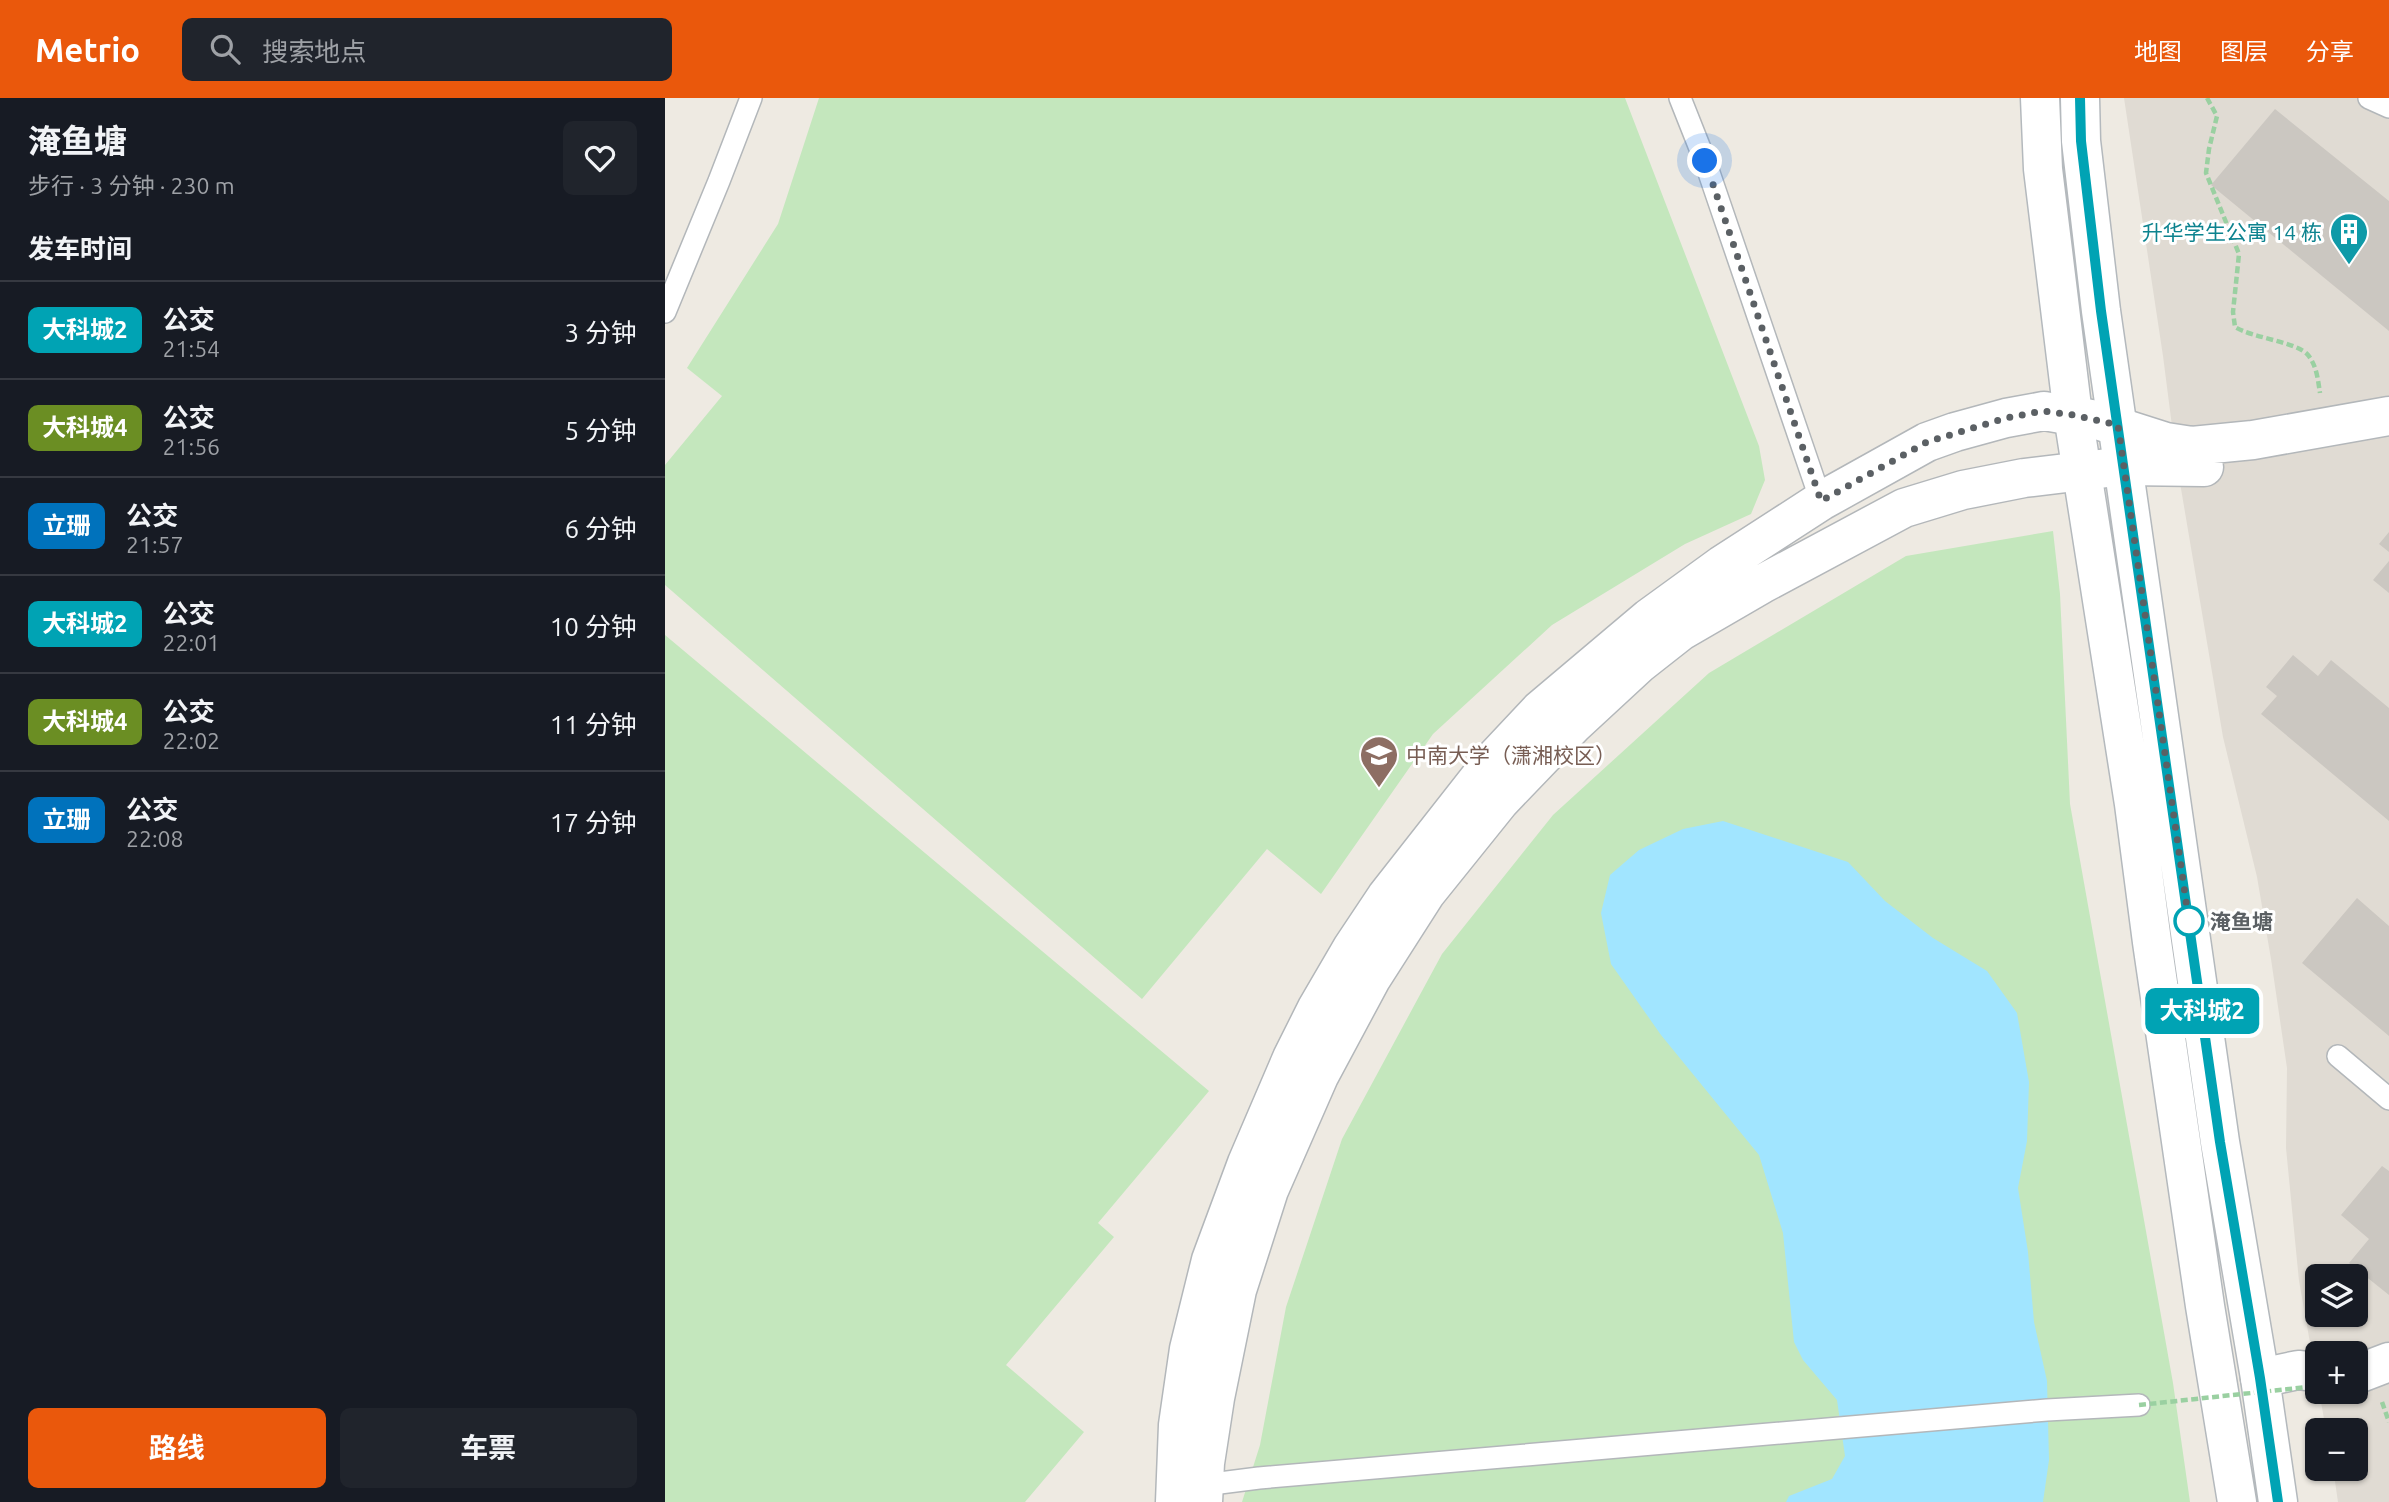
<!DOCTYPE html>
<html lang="zh">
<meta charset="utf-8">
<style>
:root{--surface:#171b24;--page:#20242c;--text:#f1f3f6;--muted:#9ea1a6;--line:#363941;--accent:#ea580c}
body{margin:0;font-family:Ubuntu,"Noto Sans SC",sans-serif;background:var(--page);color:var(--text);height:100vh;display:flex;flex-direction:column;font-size:26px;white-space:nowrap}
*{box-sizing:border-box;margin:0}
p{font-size:23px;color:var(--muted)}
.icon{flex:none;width:38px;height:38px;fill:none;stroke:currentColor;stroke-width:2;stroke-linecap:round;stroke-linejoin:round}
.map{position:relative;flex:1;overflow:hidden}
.drawer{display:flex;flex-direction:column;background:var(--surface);width:665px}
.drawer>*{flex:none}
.badge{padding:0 14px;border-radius:10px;font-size:24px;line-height:46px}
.fabs{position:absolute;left:1640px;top:1166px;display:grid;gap:14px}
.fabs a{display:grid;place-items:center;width:63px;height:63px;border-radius:10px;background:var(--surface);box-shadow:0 2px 5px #0004;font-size:35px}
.you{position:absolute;width:35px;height:35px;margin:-18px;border:5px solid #fff;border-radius:50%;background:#1a73e8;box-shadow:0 0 0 10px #1a73e833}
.map>.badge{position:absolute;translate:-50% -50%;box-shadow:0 0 0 4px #fff}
h2{padding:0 28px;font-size:26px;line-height:63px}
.round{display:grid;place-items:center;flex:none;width:74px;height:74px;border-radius:10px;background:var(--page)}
.head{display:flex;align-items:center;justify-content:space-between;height:119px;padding:0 28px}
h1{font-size:33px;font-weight:700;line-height:52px}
.cta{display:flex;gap:14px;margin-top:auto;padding:14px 28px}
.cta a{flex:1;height:80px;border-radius:10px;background:var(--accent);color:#fff;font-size:28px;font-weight:700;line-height:80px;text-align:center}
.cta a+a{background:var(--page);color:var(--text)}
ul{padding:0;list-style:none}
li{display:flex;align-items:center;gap:21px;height:98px;padding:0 28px;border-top:2px solid var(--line)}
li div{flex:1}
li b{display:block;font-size:26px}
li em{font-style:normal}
li .badge{min-width:77px;font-weight:700;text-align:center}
header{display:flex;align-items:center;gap:42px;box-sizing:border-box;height:98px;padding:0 35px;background:var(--accent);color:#fff}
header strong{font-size:33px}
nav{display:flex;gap:38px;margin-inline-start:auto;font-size:24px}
.search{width:490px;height:63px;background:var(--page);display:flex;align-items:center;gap:18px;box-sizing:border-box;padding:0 24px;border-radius:10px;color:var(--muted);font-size:26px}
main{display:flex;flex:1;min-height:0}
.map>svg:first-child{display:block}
.education{fill:#e0dbd3;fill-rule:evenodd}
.green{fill:#c4e7bd}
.water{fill:#a1e5ff}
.building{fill:#cbc7c1}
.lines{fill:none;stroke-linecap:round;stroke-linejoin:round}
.lane-casing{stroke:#b3b7ba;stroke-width:24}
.street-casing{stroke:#b3b7ba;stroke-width:41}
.secondary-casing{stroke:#b4b9bd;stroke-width:41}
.path{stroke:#9ad0a1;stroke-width:4.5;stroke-dasharray:7 3.5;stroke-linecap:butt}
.lane{stroke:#fff;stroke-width:21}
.street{stroke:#fff;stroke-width:38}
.secondary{stroke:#fff;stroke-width:38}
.path-bridge{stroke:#9ad0a1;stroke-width:4.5;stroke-dasharray:7 3.5;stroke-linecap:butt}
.line-casing{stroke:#fff;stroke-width:16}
.line{stroke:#00a3b4;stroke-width:10}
.walk{stroke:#5b6064;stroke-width:7;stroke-dasharray:0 12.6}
.stop-dot{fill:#fff;stroke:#00a3b4;stroke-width:3.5}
.labels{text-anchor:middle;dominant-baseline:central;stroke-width:6;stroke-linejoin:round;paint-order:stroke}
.culture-label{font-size:21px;fill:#0d838f;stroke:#fff;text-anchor:end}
.education-label{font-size:21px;fill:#785e54;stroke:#fff;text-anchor:start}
.stop-label{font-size:21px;font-weight:bold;fill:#5b6064;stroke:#fff;text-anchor:start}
</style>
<header>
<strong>Metrio</strong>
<div class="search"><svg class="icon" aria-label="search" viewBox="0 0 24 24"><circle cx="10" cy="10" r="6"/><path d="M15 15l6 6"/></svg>搜索地点</div>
<nav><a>地图</a><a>图层</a><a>分享</a></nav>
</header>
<main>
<section class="drawer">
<div class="head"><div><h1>淹鱼塘</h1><p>步行 · 3 分钟 · 230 m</p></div><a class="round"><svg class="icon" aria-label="heart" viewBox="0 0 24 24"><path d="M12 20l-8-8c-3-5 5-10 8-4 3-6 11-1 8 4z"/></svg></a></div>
<h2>发车时间</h2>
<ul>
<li><span class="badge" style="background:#00a3b4;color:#fff">大科城2</span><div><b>公交</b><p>21:54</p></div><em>3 分钟</em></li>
<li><span class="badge" style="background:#6b8e23;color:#fff">大科城4</span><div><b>公交</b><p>21:56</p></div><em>5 分钟</em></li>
<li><span class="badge" style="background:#0072bc;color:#fff">立珊</span><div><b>公交</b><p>21:57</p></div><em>6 分钟</em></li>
<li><span class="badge" style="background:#00a3b4;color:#fff">大科城2</span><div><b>公交</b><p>22:01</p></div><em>10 分钟</em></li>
<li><span class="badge" style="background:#6b8e23;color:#fff">大科城4</span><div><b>公交</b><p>22:02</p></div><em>11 分钟</em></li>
<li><span class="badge" style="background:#0072bc;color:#fff">立珊</span><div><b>公交</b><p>22:08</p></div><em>17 分钟</em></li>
</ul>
<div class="cta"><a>路线</a><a>车票</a></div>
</section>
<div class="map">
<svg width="1724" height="1404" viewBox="0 0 1724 1404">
<rect width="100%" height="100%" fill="#eeeae2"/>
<!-- education -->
<path class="education" d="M1459,0H1724V1404H1673L1668,1370H1690V1332H1661L1654,1293H1690V1255H1652V1284L1634,1183L1621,1050L1622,970L1606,861L1592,779L1558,639L1512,367L1498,258ZM1652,1178H1690V1216H1652Z"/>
<!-- green -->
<path class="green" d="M154,0H960L1094,348L1100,382L1086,416L1020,446L887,527L768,636L656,796L602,751L477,901L0,487V367L57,298L22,270L113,126Z
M1388,433L1395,496L1405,706L1508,1285L1525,1404H577L595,1347L621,1209L677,1041L777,856L888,717L1044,575L1241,458Z
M0,537L544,993L433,1125L449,1139L341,1267L419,1334L360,1404H0Z"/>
<!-- water -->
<path class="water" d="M1058,723L1183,764L1220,803L1268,840L1322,873L1352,915L1364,984L1362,1043L1353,1090L1363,1154L1369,1224L1382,1283L1384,1362L1378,1404H1121L1124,1398L1167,1381L1180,1358L1172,1302L1138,1262L1129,1244L1118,1135L1094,1057L996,937L946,866L936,815L945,777L974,752L1018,731Z"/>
<!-- building -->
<path class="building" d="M1610,11L1724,103V233L1546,87Z
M1724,434V454L1714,446Z
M1724,463V495L1708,482Z
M1628,557L1653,578L1666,562L1724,610V723L1596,616L1612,598L1601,589Z
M1692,800L1724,828V938L1637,865Z
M1717,1068L1724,1073V1197L1684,1165L1704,1141L1676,1117Z"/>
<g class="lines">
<defs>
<path id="lane" d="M1015,0L1040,63L1156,403
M1704,0L1724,9
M0,214L54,83L86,0
M1673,958L1724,1001
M531,1388L594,1380L1382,1312L1474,1307"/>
<path id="street" d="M1690,1277L1724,1264
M1595,1280L1633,1272L1652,1274
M510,1404L513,1327L524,1251L546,1162L582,1065L627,960L652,910L687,850L721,799L830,660L875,612L984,520L1057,467L1156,403L1262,344L1290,334L1341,320L1379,313L1432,322L1501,344L1527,348L1588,342L1724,318
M538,1404L540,1365L550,1300L572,1192L604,1092L654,978L706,881L761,795L835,703L908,627L974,566L1016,533L1097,486L1239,410L1298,392L1359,380L1459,368L1539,369"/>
<path id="secondary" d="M1375,0L1378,71L1408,317L1469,706L1487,844L1540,1208L1572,1404
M1415,0L1416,43L1436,213L1555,1044L1595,1280L1613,1404"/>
</defs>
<!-- lane casing -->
<use href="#lane" class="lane-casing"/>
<!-- street casing -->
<use href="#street" class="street-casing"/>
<!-- secondary casing -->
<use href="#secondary" class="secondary-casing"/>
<!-- path -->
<path class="path" d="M1542,0L1552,18L1544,51L1541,75L1574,156L1568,214L1570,229C1588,240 1632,244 1643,257C1652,268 1653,283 1655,295
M1717,1304L1724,1324"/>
<!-- lane -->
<use href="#lane" class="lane"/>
<!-- street -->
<use href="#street" class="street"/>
<!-- secondary -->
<use href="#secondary" class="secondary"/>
<!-- path-bridge -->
<path class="path-bridge" d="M1474,1307L1652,1288"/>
</g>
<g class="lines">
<defs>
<path id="line" d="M1415,0L1416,43L1436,213L1555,1044L1595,1280L1613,1404"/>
</defs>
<!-- line casing -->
<use href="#line" class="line-casing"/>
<!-- line -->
<use href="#line" class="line"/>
<!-- walk -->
<path class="walk" d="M1040,63L1156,403L1262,344L1341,320L1378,313L1408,317L1453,327L1525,831L1524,823"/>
</g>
<!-- icons -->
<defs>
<symbol id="building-pin" viewBox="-11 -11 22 30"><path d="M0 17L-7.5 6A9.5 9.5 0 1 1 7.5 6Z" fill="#0f9aa8" stroke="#fff"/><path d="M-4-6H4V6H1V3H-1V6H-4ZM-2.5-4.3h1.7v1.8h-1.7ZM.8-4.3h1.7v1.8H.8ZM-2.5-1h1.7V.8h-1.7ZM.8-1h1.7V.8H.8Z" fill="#fff"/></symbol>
<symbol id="university-pin" viewBox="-11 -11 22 30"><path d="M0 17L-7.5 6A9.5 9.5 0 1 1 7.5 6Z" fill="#8d6e63" stroke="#fff"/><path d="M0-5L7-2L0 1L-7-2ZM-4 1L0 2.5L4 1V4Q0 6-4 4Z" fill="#fff"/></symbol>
</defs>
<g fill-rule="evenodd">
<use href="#building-pin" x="1662" y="112" width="44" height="60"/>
<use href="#university-pin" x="692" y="635" width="44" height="60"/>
</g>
<!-- markers -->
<circle class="stop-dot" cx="1524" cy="823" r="14"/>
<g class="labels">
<!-- culture labels -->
<g class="culture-label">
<text x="1657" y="134">升华学生公寓 14 栋</text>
</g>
<!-- education labels -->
<g class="education-label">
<text x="741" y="657">中南大学（潇湘校区）</text>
</g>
<!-- stop labels -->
<g class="stop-label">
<text x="1545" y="823">淹鱼塘</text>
</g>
</g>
</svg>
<div class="fabs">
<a><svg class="icon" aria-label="layers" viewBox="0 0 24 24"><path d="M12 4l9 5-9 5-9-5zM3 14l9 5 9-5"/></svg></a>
<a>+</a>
<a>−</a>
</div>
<div class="you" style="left:1040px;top:63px"></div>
<b class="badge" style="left:1537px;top:913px;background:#00a3b4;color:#fff">大科城2</b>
</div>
</main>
